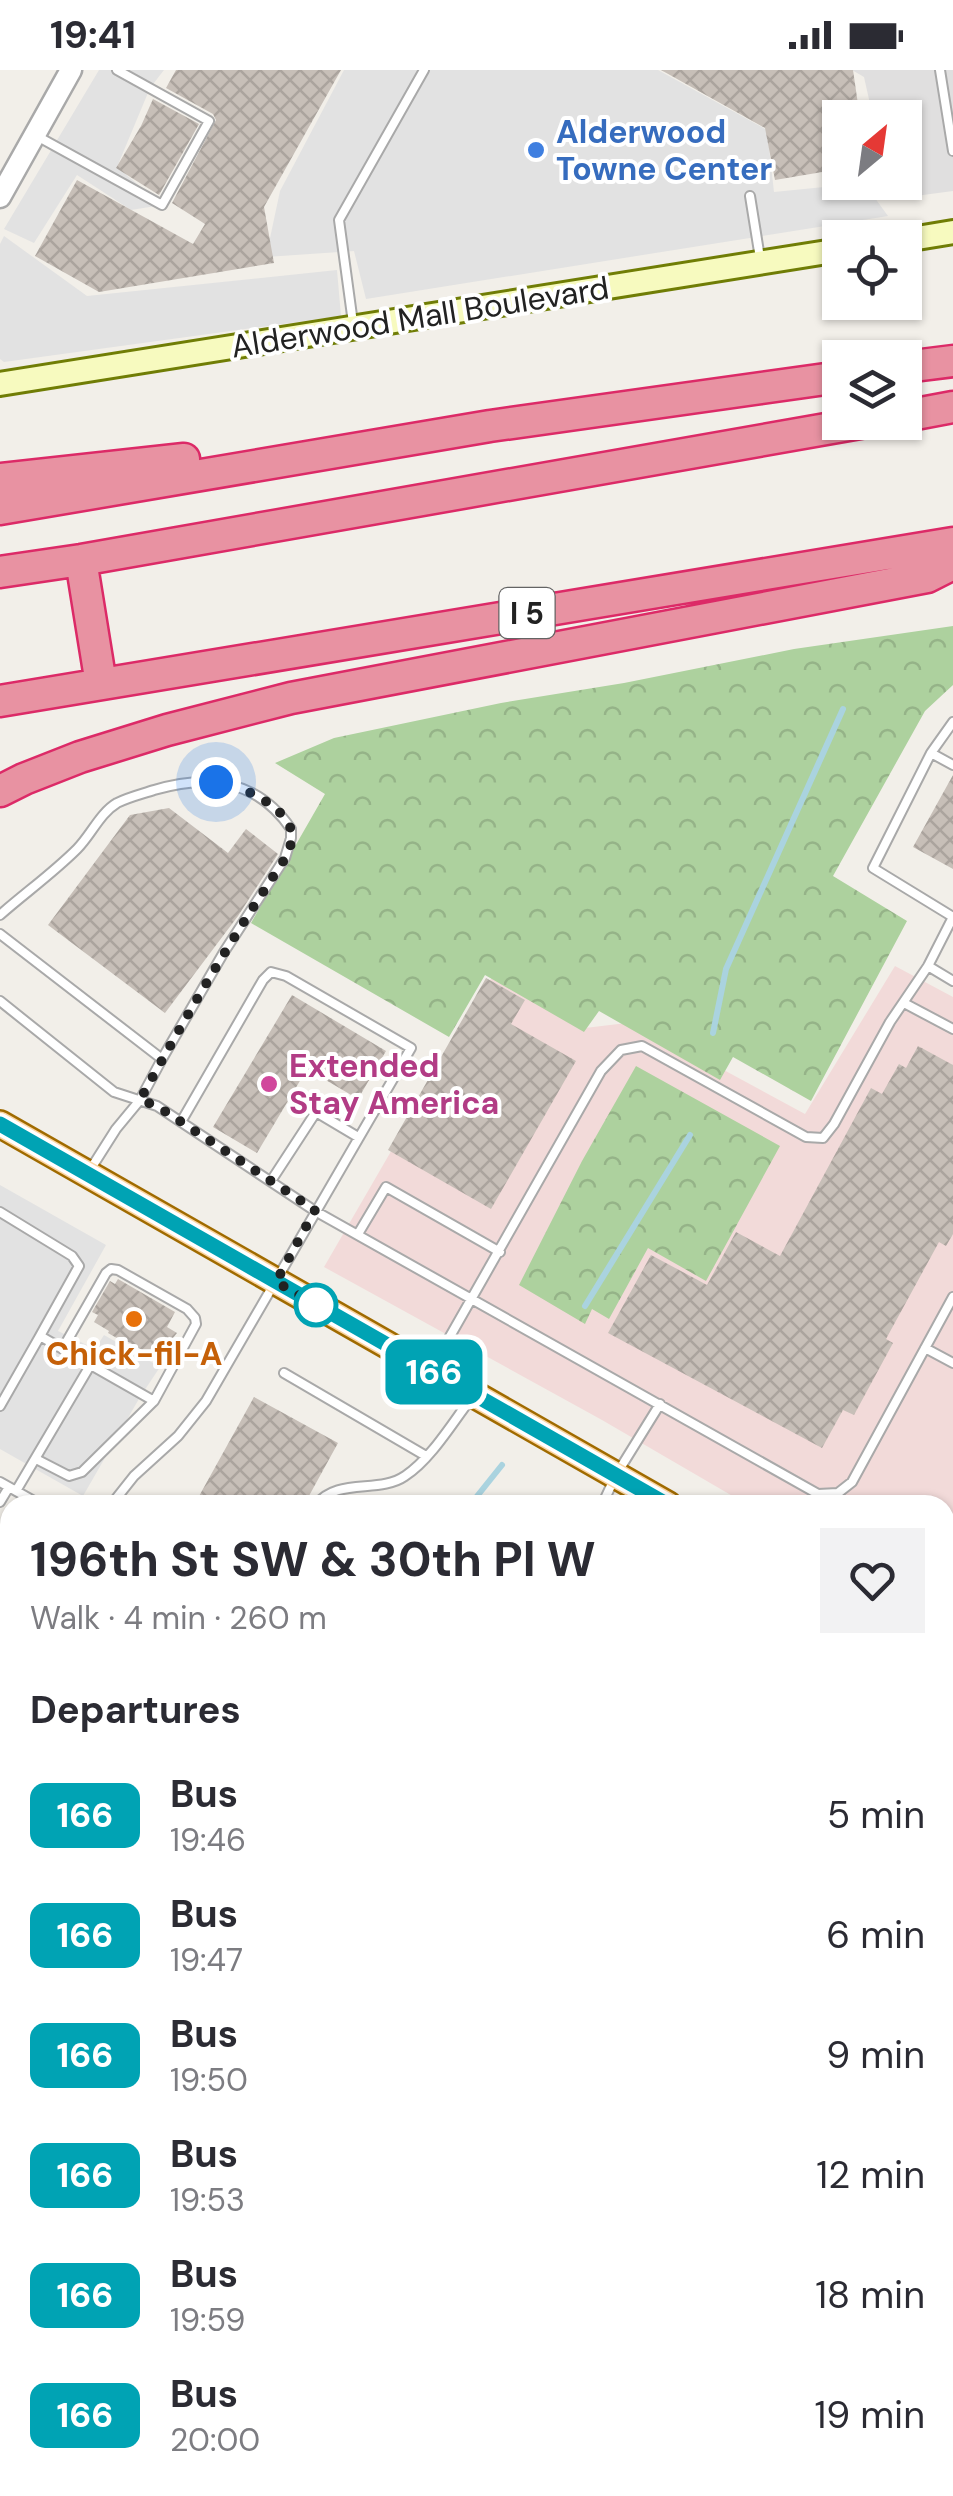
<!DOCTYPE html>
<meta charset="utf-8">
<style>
:root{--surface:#fff;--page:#f2f2f3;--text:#2b2b33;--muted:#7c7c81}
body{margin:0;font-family:"DM Sans",sans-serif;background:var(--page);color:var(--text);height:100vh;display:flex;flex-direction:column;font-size:38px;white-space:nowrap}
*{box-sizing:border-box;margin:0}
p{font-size:32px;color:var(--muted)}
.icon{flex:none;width:55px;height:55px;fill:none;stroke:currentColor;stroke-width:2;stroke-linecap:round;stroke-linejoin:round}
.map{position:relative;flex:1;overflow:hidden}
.side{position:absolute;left:0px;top:1425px;width:955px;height:1002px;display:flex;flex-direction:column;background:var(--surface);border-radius:30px 30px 0 0;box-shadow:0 2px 8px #0004}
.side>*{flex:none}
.badge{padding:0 20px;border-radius:15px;font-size:35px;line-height:65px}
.needle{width:65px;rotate:29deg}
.tools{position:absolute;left:822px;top:30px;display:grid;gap:20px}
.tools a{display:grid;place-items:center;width:100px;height:100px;border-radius:0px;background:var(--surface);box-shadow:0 2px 8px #0004;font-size:50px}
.you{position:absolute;width:50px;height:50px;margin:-25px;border:8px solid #fff;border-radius:50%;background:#1a73e8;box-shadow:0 0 0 15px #1a73e833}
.map>.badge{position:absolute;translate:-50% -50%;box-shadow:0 0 0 5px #fff}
h2{padding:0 30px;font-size:38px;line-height:90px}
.round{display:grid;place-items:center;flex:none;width:105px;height:105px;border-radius:0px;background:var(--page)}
.head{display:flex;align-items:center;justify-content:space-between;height:170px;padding:0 30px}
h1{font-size:48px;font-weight:700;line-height:75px}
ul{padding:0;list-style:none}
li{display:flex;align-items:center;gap:30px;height:120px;padding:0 30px}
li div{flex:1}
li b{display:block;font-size:38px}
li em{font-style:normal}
li .badge{min-width:110px;font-weight:700;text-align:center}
.status{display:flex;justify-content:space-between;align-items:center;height:70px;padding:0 50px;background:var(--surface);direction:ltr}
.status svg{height:28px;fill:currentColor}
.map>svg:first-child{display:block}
.residential{fill:#e0dfdf}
.commercial{fill:#f2dad9}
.education{fill:#ffffe5}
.forest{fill:url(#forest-crowns)}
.pitch{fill:#88e0be}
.parking{fill:#e2e2e2}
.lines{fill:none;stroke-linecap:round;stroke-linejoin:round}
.stream{stroke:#aad3df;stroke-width:6}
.building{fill:url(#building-cross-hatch)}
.service-casing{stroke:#a9a9a9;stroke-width:12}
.minor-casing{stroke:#a9a9a9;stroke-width:20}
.tertiary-casing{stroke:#a9a9a9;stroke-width:25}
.secondary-casing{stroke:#707d05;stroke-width:28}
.primary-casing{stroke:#a06b00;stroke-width:30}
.motorway-casing{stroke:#dc2a67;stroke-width:35}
.service{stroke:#fff;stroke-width:8}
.minor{stroke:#fff;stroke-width:15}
.tertiary{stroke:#fff;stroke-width:20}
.secondary{stroke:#f7fabf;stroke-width:22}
.primary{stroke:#fcd6a4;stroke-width:25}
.motorway{stroke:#e892a2;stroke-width:30}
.line-casing{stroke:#fff;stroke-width:22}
.line{stroke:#00a3b4;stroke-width:15}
.walk{stroke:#222;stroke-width:10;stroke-dasharray:0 18}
.shop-dot{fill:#3f7fe0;stroke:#fff;stroke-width:4}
.hotel-dot{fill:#d1479c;stroke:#fff;stroke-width:4}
.stop-dot{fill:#fff;stroke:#00a3b4;stroke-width:5}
.food-dot{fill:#e8710a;stroke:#fff;stroke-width:4}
.labels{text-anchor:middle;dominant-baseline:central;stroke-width:8;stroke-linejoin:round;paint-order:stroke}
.shield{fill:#fff;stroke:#646464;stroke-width:2.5}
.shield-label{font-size:30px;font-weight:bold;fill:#222}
.shop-label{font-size:32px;font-weight:bold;fill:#366cbe;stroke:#fff;text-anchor:start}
.street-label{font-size:32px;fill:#222;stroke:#fff}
.hotel-label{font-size:32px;font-weight:bold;fill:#b23c85;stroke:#fff;text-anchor:start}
.food-label{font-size:32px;font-weight:bold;fill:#c56008;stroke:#fff}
</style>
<div class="status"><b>19:41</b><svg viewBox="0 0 49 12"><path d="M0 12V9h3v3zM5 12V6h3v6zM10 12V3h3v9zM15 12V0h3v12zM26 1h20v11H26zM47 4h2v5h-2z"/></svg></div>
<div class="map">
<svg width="953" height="2426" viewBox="0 0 953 2426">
<defs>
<pattern id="forest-crowns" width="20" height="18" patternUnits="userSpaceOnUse" patternTransform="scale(2.5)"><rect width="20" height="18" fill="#add19e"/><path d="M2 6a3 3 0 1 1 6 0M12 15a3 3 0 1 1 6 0" fill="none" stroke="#95b388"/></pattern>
<pattern id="building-cross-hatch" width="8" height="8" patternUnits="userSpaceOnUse" patternTransform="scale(2.5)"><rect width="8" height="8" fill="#c7bfb8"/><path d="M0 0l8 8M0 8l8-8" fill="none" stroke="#aba49e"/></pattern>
</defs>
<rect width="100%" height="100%" fill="#f2efe9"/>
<!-- residential -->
<path class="residential" d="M852,0H953V121L893,129L889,113L905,112V48L873,47L864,7Z"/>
<!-- commercial -->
<path class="commercial" d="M895,896L953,927V1553L945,1549V1435H748L602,1350L324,1197L492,907L585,958L635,952L805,1044Z"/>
<!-- education -->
<path class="education" d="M0,1971L10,1977V2418H70L66,2426H0Z"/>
<!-- forest -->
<path class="forest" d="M953,556V615L925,641L833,806L907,851L811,1031L733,987L720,1010L599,941L584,962L485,905L449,967L251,853L325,724L275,693L334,668L501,633L624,613L794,579Z
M636,996L780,1076L706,1211L648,1178L609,1249L592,1239L585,1254L519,1215L582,1091Z"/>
<!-- pitch -->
<path class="pitch" d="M0,2099L10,2105V2331L0,2327Z"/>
<!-- parking -->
<path class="parking" d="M99,0H164L150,18L117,97L162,135L131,140L77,105L34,173L4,159Z
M344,0H658L767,60L774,122L864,113L888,146L366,229L354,181L266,187L280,121Z
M4,166L87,226L337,200L341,246L4,292L0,289V174Z
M0,1115L106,1175L58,1261L95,1279L104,1265L160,1297L140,1327L83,1426L0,1379Z"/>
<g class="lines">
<!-- stream -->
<path class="stream" d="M713,963L726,899L843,639
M585,1236L690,1065
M470,1435L502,1395
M192,2426L198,2418"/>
</g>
<!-- building -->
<path class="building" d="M176,0H341L264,137L274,193L99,222L35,186L77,110L193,174L205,154L172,133L216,50L213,44L166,18Z
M661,0H853L860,48H840V99L775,110L765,58Z
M153,29L199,54L159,125L116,98L141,56Z
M953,705V799L913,777Z
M169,738L228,783L246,759L278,784L238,846L165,943L48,855L130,745Z
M486,908L525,930L511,954L576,991L491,1139L388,1080Z
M292,925L386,981L358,1029L307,999L257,1083L213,1057Z
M918,976L953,995V1164L946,1176L939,1172L886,1269L893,1273L854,1345L843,1340L822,1378L608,1263L651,1185L707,1215L736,1162L780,1186L871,1018L882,1024L899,994L906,998Z
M118,1209L175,1242L167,1257L177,1263L173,1268L178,1271L170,1285L164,1282L158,1289L123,1269L122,1271L108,1263L109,1261L94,1252L98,1245L92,1242L110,1211L115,1214Z
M254,1327L338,1373L304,1435H211L198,1428Z"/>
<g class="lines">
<defs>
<path id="service" d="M940,0L953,81
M35,65L162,135L209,51L117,0
M750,126L760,188
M353,253L339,150L424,0
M953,652L931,683L953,695
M0,845C25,823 53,803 77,779C91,765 100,743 117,733C129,727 142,724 154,720C208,704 257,709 291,759V768L285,788L224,882L162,989
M0,864L162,989L140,1030L116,1059L90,1100
M928,896L953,911
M0,931L114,1022L157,1036L315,1141L818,1424L838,1423L852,1412L953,1227
M904,933L953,959
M271,1111L316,1042L358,1067
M0,1142L72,1186L79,1196L40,1266
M358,1164L386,1117L500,1182
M925,1278L953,1293
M432,1298L601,1001L621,980L642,976L806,1067L823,1068L834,1054L890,952L928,896L953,847L873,798L931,683
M284,1303L426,1386
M0,1336L40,1266L154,1331
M36,1389L69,1406L82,1402L154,1331L196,1254L195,1248L187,1239L118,1200L111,1199L106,1203L63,1278
M0,1412L41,1435
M16,1421L91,1294
M0,1432L9,1417
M111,1435L134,1406L178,1366L206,1331L411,978L286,906L271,902L263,910L181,1052
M316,1435C337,1407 379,1424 405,1406C431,1389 453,1352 472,1327
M602,1435L616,1405L660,1334
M0,1611L10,1614
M0,1704L10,1686
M945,1725L953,1712
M3,1805L10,1809
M945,1842L953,1847
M945,1963L946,1962"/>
<path id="minor" d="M367,2418L382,2426
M858,2418L872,2426"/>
<path id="tertiary" d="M0,127L71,0
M456,2426L461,2418"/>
<path id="secondary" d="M905,170L953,162
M0,314L840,180"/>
<path id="primary" d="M0,1054L668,1435
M945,1556L953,1541
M945,1593L953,1597
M0,1903L10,1909"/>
<path id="motorway" d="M905,297L953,291
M905,346L953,337
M0,409L184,389
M0,439L490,356L840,307
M81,490L101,614
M0,502L81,490L866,352
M0,631L953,473
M0,721L24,709L80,687L167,660L291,628L927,507L953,494"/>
</defs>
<!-- service casing -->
<use href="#service" class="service-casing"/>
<!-- minor casing -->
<use href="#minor" class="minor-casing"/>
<!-- tertiary casing -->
<use href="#tertiary" class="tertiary-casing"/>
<!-- secondary casing -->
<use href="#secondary" class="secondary-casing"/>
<!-- primary casing -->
<use href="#primary" class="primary-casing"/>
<!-- motorway casing -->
<use href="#motorway" class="motorway-casing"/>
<!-- service -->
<use href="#service" class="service"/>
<!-- minor -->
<use href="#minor" class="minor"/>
<!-- tertiary -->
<use href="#tertiary" class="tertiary"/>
<!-- secondary -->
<use href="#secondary" class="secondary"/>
<!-- primary -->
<use href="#primary" class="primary"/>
<!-- motorway -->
<use href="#motorway" class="motorway"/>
</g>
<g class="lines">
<defs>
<path id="line" d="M0,1054L668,1435"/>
</defs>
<!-- line casing -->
<use href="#line" class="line-casing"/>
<!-- line -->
<use href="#line" class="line"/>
<!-- walk -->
<path class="walk" d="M216,712C240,715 284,735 291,760C296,779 276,801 267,816C221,886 180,957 140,1030L157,1036L315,1140L276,1212L327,1241L316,1235"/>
</g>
<!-- markers -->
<circle class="shop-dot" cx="536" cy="80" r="10"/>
<circle class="hotel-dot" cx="269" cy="1014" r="10"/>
<circle class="stop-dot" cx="316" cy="1235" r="20"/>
<circle class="food-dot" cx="134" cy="1249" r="10"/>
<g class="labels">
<!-- shield labels -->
<rect class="shield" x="499.5" y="518" width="55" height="50" rx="8"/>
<g class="shield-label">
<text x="527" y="543">I 5</text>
</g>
<!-- shop labels -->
<g class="shop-label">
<text x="556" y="62">Alderwood<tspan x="556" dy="37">Towne Center</tspan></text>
</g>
<!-- street labels -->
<g class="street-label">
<text transform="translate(420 247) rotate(-9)">Alderwood Mall Boulevard</text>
</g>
<!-- hotel labels -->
<g class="hotel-label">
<text x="289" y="996">Extended<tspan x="289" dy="37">Stay America</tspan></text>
</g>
<!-- food labels -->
<g class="food-label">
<text x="134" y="1284">Chick-fil-A</text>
</g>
</g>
</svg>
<div class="tools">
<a><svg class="needle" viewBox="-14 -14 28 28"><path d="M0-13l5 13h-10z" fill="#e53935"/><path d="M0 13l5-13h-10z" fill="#7c7c81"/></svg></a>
<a><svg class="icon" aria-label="locate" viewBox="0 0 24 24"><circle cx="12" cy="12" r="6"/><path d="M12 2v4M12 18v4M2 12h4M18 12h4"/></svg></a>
<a><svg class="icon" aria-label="layers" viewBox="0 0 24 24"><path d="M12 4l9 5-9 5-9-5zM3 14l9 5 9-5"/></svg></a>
</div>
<div class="you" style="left:216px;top:712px"></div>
<b class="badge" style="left:434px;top:1302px;background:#00a3b4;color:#fff">166</b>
<section class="side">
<div class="head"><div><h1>196th St SW &amp; 30th Pl W</h1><p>Walk · 4 min · 260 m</p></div><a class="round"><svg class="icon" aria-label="heart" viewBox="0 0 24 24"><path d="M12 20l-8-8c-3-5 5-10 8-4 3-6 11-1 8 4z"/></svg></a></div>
<h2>Departures</h2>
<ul>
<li><span class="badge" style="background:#00a3b4;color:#fff">166</span><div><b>Bus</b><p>19:46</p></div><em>5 min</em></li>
<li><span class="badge" style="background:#00a3b4;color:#fff">166</span><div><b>Bus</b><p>19:47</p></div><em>6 min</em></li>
<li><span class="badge" style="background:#00a3b4;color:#fff">166</span><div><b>Bus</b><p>19:50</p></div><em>9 min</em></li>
<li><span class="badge" style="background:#00a3b4;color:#fff">166</span><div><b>Bus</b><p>19:53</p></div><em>12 min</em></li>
<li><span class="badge" style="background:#00a3b4;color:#fff">166</span><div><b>Bus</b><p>19:59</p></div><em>18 min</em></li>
<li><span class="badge" style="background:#00a3b4;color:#fff">166</span><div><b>Bus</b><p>20:00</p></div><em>19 min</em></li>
</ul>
</section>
</div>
